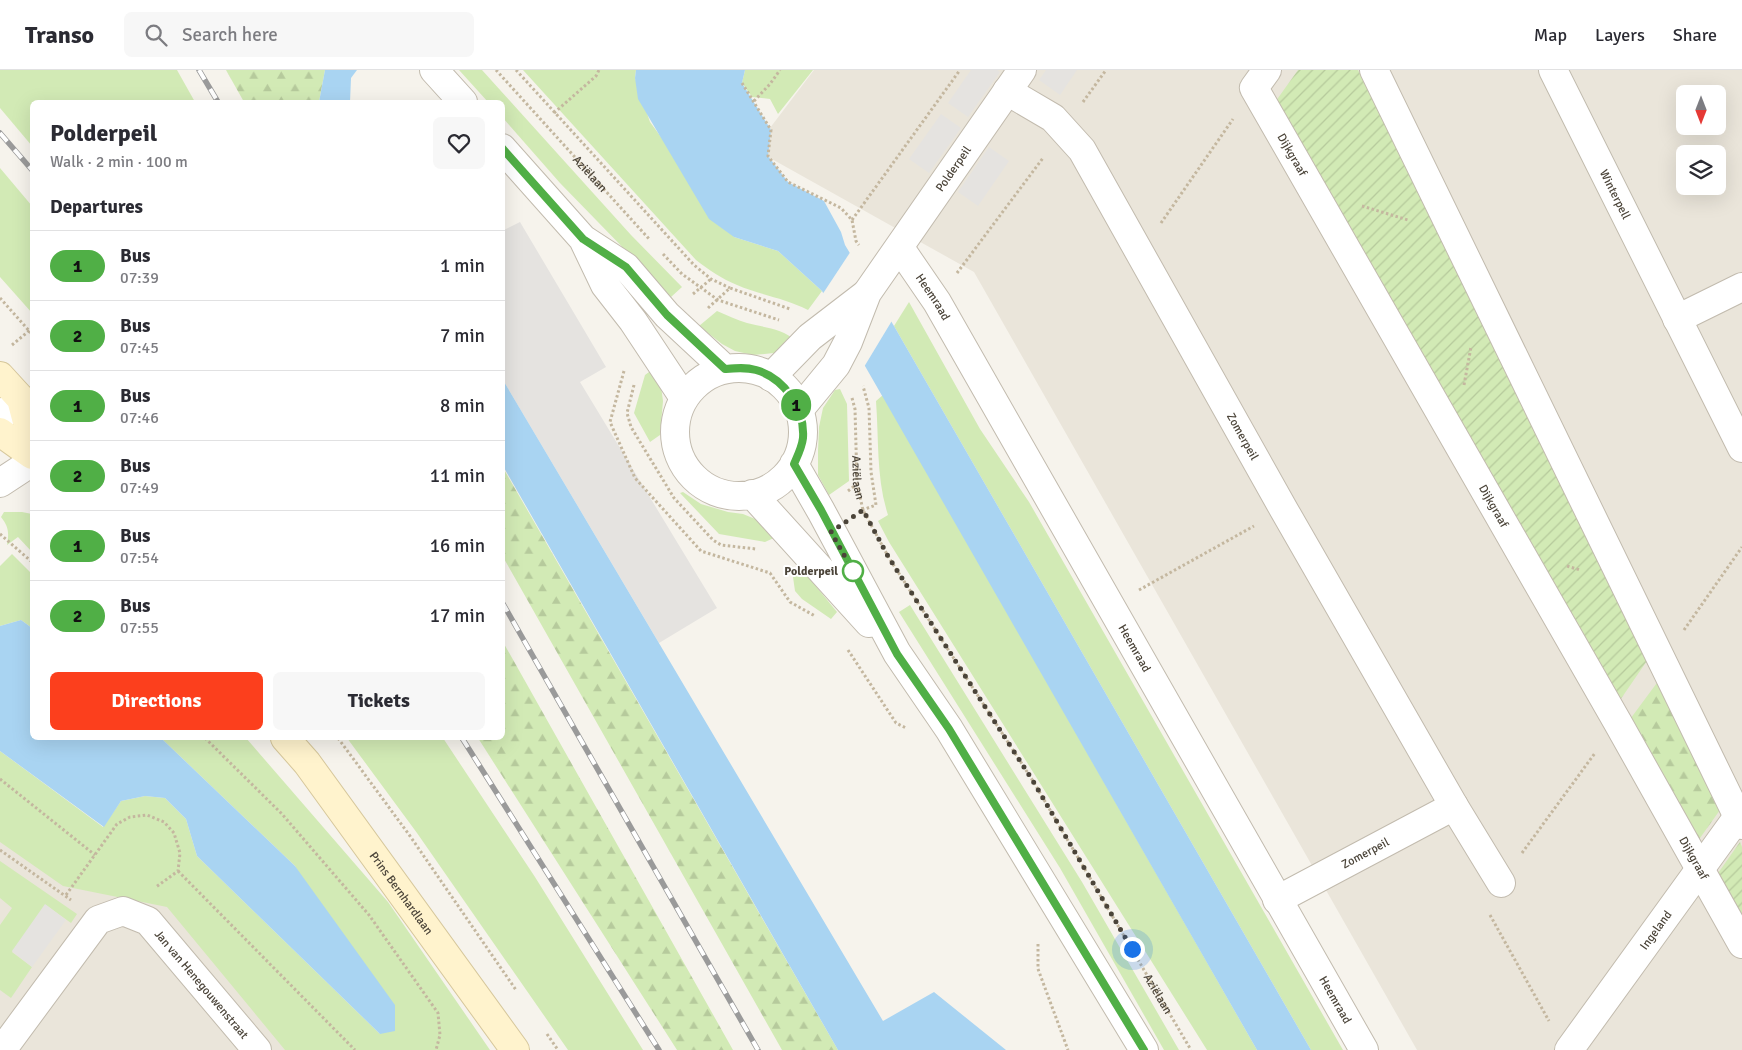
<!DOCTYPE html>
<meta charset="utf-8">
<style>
:root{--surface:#fff;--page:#f7f7f7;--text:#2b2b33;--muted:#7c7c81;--line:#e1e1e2;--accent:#fc3f1d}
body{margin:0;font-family:Signika,sans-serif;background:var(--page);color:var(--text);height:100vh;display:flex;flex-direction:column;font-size:19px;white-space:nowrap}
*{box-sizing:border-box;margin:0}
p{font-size:16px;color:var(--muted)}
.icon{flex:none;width:28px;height:28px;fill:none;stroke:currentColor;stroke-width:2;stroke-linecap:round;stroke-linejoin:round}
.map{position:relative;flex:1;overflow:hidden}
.side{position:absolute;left:30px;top:30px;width:475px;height:640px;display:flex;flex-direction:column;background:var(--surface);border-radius:8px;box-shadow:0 5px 20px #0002}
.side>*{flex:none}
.badge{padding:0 10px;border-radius:16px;font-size:18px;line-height:32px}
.needle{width:32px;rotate:180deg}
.controls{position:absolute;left:1676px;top:15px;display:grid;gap:10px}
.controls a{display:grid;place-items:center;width:50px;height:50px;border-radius:8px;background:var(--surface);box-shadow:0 5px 20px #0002;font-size:25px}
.you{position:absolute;width:25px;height:25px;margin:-12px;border:4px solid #fff;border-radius:50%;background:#1a73e8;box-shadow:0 0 0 8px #1a73e833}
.map>.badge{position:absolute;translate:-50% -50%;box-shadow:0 0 0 2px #fff}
h2{padding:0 20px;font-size:19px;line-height:45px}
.round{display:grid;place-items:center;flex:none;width:52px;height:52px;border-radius:8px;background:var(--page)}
.headline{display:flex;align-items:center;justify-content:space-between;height:85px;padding:0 20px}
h1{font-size:24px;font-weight:800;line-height:38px}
.primary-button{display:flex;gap:10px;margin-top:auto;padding:10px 20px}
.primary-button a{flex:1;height:58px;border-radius:8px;background:var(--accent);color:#fff;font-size:20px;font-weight:800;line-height:58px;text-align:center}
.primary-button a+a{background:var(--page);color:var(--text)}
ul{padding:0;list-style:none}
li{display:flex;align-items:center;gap:15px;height:70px;padding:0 20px;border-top:1px solid var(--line)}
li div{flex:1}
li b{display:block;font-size:19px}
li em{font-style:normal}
li .badge{min-width:55px;font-weight:700;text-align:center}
header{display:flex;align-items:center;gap:30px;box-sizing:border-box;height:70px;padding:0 25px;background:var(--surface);border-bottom:1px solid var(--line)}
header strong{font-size:24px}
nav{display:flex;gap:28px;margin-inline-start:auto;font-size:18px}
.search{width:350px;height:45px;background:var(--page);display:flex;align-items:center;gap:12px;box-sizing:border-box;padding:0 18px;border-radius:8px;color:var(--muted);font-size:19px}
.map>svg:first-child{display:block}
.residential{fill:#eae5da;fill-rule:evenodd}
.green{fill:#d2eab5}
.forest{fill:url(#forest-firs)}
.garden{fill:url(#garden-furrows)}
.parking{fill:#e5e3e0}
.water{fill:#a9d4f2}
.pier{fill:#f6f3ec}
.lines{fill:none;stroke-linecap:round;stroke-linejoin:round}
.pedestrian-casing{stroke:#c2bbae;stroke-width:30}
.minor-casing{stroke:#c2bbae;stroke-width:30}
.tertiary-casing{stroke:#c2bbae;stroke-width:30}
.secondary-casing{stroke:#d6c79b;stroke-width:30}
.path{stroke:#c4b79f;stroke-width:3;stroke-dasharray:2.5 2.5;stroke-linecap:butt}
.pedestrian{stroke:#fff;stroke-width:28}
.minor{stroke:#fff;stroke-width:28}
.tertiary{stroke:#fff;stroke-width:28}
.secondary{stroke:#fff3cd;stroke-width:28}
.rail-casing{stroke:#9a9a9a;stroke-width:5.5}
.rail{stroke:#fff;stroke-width:4;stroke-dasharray:11;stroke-linecap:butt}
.line-casing{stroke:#fff;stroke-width:11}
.line{stroke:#50af46;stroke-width:8}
.walk{stroke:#4b4439;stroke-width:5;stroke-dasharray:0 9}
.stop-dot{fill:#fff;stroke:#50af46;stroke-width:2.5}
.labels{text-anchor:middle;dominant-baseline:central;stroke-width:4;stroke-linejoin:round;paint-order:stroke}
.street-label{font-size:12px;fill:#4b4439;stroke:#fff}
.stop-label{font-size:12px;font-weight:bold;fill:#4b4439;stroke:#fff;text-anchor:end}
</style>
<header>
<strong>Transo</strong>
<div class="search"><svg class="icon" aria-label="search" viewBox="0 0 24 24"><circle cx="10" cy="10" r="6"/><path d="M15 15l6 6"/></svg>Search here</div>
<nav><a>Map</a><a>Layers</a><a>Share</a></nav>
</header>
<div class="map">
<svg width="1742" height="980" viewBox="0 0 1742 980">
<defs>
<pattern id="forest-firs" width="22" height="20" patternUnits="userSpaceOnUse" patternTransform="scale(1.25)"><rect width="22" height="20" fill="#d2eab5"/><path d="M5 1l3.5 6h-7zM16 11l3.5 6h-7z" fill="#b6ca9c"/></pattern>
<pattern id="garden-furrows" width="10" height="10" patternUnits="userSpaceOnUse" patternTransform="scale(1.25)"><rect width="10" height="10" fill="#d2eab5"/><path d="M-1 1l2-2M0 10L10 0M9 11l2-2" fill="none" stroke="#b6ca9c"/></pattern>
</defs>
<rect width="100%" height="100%" fill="#f6f3ec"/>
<!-- residential -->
<path class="residential" d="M814,0H1742V980H1417L974,202L754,79ZM1685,24H1718V56H1685ZM1685,84H1718V116H1685Z
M0,766L172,835L291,980H0Z"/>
<!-- green -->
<path class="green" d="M0,0H177L195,32H32V76L0,38Z
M459,0H482L631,165L682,217L671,227L560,113L503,48L502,32H488Z
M523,0H636L635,8L650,52L734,167L778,181L822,221L808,240C785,228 760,225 737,215C722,209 709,200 696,190Z
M745,0H813L778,44L770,29L752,27L742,13Z
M0,98L32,136V243L0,207Z
M909,232L980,359L1029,432L1343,980H1311L894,256Z
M717,241C727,245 737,250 747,253C765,258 782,258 796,271L774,283L753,285L735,281L722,274L699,256Z
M653,299L660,309L663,331L660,365L650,372L634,343L645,305Z
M840,319L847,334L849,411L829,425L818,405V381L819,357L823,338L835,320Z
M883,325L1257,980H1207L889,472L878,451L888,445C876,408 879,370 876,331Z
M683,422L701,434L728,442L743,444L760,451L776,467L765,472L719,464L680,423Z
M4,442H22L32,444V482L18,467L7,475C9,463 9,457 1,447Z
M12,484L32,504V558L21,550L0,556V496Z
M801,498L837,542L831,549L802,529L795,521L793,507Z
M910,535L1082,812L1179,980H1164L1060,798L899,542Z
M161,668H246L388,832L490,980H285L167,837L63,816L0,772V681L103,757L121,731L145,726L165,728L186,749L197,786L380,964L295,796Z
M347,668H443L535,807L643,980H568L417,763Z
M0,791L77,844L71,853L46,835L12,882L32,897L11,928L0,920V855L12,838L0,828Z"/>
<!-- forest -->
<path class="forest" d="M226,0H325L319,32H244Z
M502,396L838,980H782L503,487Z
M503,572L733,980H677L478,668H502Z
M1662,606L1725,733L1695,775L1625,656Z"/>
<!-- garden -->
<path class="garden" d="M1298,0H1358L1651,585L1616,636L1273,35Z
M1740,772L1742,777V853L1716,806Z"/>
<!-- parking -->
<path class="parking" d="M971,0H997L1000,2L968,47L948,33Z
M1046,0H1077L1060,25L1039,10Z
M941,44L961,58L929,103L909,89Z
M989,77L1009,91L978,136L958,122Z
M520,152L606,297L580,312L717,538L659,573L503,310L502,161Z
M45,834L66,850L32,897L12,881Z"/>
<!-- water -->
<path class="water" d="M325,0H357L351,8L350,32H319Z
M636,0H745L742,13L771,60L768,86L788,112L824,131L841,162L845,175L894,256L1311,980H1257L822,221L778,181L734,167L709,149L638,29L635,8Z
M503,310L883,951L934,922L1006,980H838L503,396Z
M21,550L32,558V668H161L295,796L395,935V961L380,964L197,786L186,749L165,728L145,726L121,731L104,757L0,681V556Z"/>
<!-- pier -->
<path class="pier" d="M851,181L893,249L864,297L822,225Z"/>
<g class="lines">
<defs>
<g id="pedestrian">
<path id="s3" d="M1267,0L1254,18L1618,653L1742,874"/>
<path d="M1374,0L1742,755"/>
</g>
<g id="minor">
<path id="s4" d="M1553,0L1742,378"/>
<path id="s5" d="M1007,21L1053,48L1082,80L1284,440L1454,736L1501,813"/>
<path id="s6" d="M900,178L937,232L1364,980"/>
<path d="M1677,249L1742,217"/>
<path d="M771,307L810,267L866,224"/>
<path id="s7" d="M799,340L836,295L848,272L867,223L1022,0"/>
<path d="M0,347L21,329"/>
<path d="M0,413L32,392"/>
<path id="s8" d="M1277,830L1454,736"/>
<path id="s9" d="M2,980L98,850L123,841L148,851L257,980"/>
<path id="s10" d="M1569,980L1742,741"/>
</g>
<path id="tertiary" d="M434,0L463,32
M502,78L583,169L605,215L633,251L684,328
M583,169L626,197L667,245L725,299
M675 362a64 64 0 1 1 128 0a64 64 0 1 1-128 0Z
M794,394L821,441L897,583L949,659L1144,980
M752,424L869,553"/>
<g id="secondary">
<path d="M0,306L21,329L32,371"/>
<path d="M0,362L32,385"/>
<path id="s11" d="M285,668L307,693L515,980"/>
</g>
</defs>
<!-- pedestrian casing -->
<use href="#pedestrian" class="pedestrian-casing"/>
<!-- minor casing -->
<use href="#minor" class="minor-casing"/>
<!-- tertiary casing -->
<use href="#tertiary" class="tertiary-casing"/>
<!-- secondary casing -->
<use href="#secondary" class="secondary-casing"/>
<!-- path -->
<g class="path">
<path id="s1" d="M496,0L650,170"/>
<path d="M516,0L694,195L711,209L730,218"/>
<path d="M742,13L771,60L768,86L788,112L841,138L852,150L856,171L859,175"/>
<path d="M754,31L770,14L780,0"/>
<path d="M1083,32L1106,0"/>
<path d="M554,43L596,6L599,0"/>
<path d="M1362,136L1408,150"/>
<path d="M852,150L960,0"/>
<path d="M1161,153L1233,49"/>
<path d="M663,184L682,204L718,230L779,250"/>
<path d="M957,203L1043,88"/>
<path d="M693,224L711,209"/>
<path d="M0,228L32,264"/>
<path d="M708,238L730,218L790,239"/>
<path d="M12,275L30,260"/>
<path d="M624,301L610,352L635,408L701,481L770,503L790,532L815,546"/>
<path d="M634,315L627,343L631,357L674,428L713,470L721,475L756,479"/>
<path d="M1464,315L1471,277"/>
<path id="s2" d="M852,328L855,339L857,414L863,440L889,488L1033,711L1191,980"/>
<path d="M848,421L857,414"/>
<path d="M862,440L876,435L871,402L869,338L863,316"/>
<path d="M0,464L32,492"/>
<path d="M1567,496L1580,500"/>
<path d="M1139,520L1254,456"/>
<path d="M1684,560L1742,477"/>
<path d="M848,580L896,653L906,658"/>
<path d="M205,668L282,744L369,845L438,943L440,965L436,980"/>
<path d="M338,668L410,766L516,920"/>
<path d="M0,709L95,785"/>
<path d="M0,780L71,830"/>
<path d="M1522,783L1595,683"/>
<path d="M178,801L355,980"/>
<path d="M66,825L117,754L130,747L147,745L164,752L174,763L180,783L178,801L156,817"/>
<path d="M1490,845L1549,951"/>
<path d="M1038,874V899L1068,980"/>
<path d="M547,964L558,980"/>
</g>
<!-- pedestrian -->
<use href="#pedestrian" class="pedestrian"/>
<!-- minor -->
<use href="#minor" class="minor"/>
<!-- tertiary -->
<use href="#tertiary" class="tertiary"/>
<!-- secondary -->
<use href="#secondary" class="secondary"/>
<defs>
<path id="rail" d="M199,0L218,32
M0,63L32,100
M502,532L758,980
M462,668L659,980"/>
</defs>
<!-- rail casing -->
<use href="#rail" class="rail-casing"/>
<!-- rail -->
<use href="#rail" class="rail"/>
</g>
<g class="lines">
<defs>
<path id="line" d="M502,78L583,169L626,197L667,245L725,299C736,298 746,297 756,300C784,308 805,338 803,368C802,377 798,385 794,394L821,440L897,584L949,659L1144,980"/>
</defs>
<!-- line casing -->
<use href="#line" class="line-casing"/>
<!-- line -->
<use href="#line" class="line"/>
<!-- walk -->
<path class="walk" d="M853,501L831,462L863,440L889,488L1033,711L1132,879"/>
</g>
<!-- markers -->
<circle class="stop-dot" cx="853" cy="501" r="10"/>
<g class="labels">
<!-- street labels -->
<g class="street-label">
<text stroke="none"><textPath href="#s3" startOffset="99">Dijkgraaf</textPath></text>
<text stroke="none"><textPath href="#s7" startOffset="288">Polderpeil</textPath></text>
<text stroke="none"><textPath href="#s1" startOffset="140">Aziëlaan</textPath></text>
<text stroke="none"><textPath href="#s4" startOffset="139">Winterpell</textPath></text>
<text stroke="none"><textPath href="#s6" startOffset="59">Heemraad</textPath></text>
<text stroke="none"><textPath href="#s5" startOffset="425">Zomerpeil</textPath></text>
<text stroke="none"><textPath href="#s2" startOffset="80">Aziëlaan</textPath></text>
<text stroke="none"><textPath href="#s3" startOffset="504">Dijkgraaf</textPath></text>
<text stroke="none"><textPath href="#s6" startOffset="464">Heemraad</textPath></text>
<text stroke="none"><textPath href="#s8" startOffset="100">Zomerpeil</textPath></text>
<text stroke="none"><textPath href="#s3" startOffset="909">Dijkgraaf</textPath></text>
<text stroke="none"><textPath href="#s11" startOffset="194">Prins Bernhardlaan</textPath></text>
<text stroke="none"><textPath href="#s10" startOffset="148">Ingeland</textPath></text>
<text stroke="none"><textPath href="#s9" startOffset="298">Jan van Henegouwenstraat</textPath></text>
<text stroke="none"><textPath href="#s2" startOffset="680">Aziëlaan</textPath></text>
<text stroke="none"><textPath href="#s6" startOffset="869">Heemraad</textPath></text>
</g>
<!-- stop labels -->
<g class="stop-label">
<text x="838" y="501">Polderpeil</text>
</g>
</g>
</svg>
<div class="controls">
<a><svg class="needle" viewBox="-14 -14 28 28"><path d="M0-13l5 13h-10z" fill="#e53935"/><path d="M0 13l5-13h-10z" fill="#7c7c81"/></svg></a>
<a><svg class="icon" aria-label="layers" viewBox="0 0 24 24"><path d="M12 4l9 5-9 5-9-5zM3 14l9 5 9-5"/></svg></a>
</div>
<div class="you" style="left:1132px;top:879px"></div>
<b class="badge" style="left:796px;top:335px;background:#50af46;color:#111">1</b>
<section class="side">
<div class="headline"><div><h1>Polderpeil</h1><p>Walk · 2 min · 100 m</p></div><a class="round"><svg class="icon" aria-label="heart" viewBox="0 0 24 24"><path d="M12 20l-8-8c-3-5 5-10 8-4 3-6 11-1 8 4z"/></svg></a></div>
<h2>Departures</h2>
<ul>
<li><span class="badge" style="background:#50af46;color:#111">1</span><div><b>Bus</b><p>07:39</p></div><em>1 min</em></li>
<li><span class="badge" style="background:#50af46;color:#111">2</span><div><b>Bus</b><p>07:45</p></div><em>7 min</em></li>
<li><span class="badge" style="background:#50af46;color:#111">1</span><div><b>Bus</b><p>07:46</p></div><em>8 min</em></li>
<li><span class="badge" style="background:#50af46;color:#111">2</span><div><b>Bus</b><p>07:49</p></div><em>11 min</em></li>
<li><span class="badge" style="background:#50af46;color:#111">1</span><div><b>Bus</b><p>07:54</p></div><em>16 min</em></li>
<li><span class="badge" style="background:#50af46;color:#111">2</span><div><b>Bus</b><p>07:55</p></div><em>17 min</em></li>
</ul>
<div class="primary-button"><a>Directions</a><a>Tickets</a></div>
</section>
</div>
